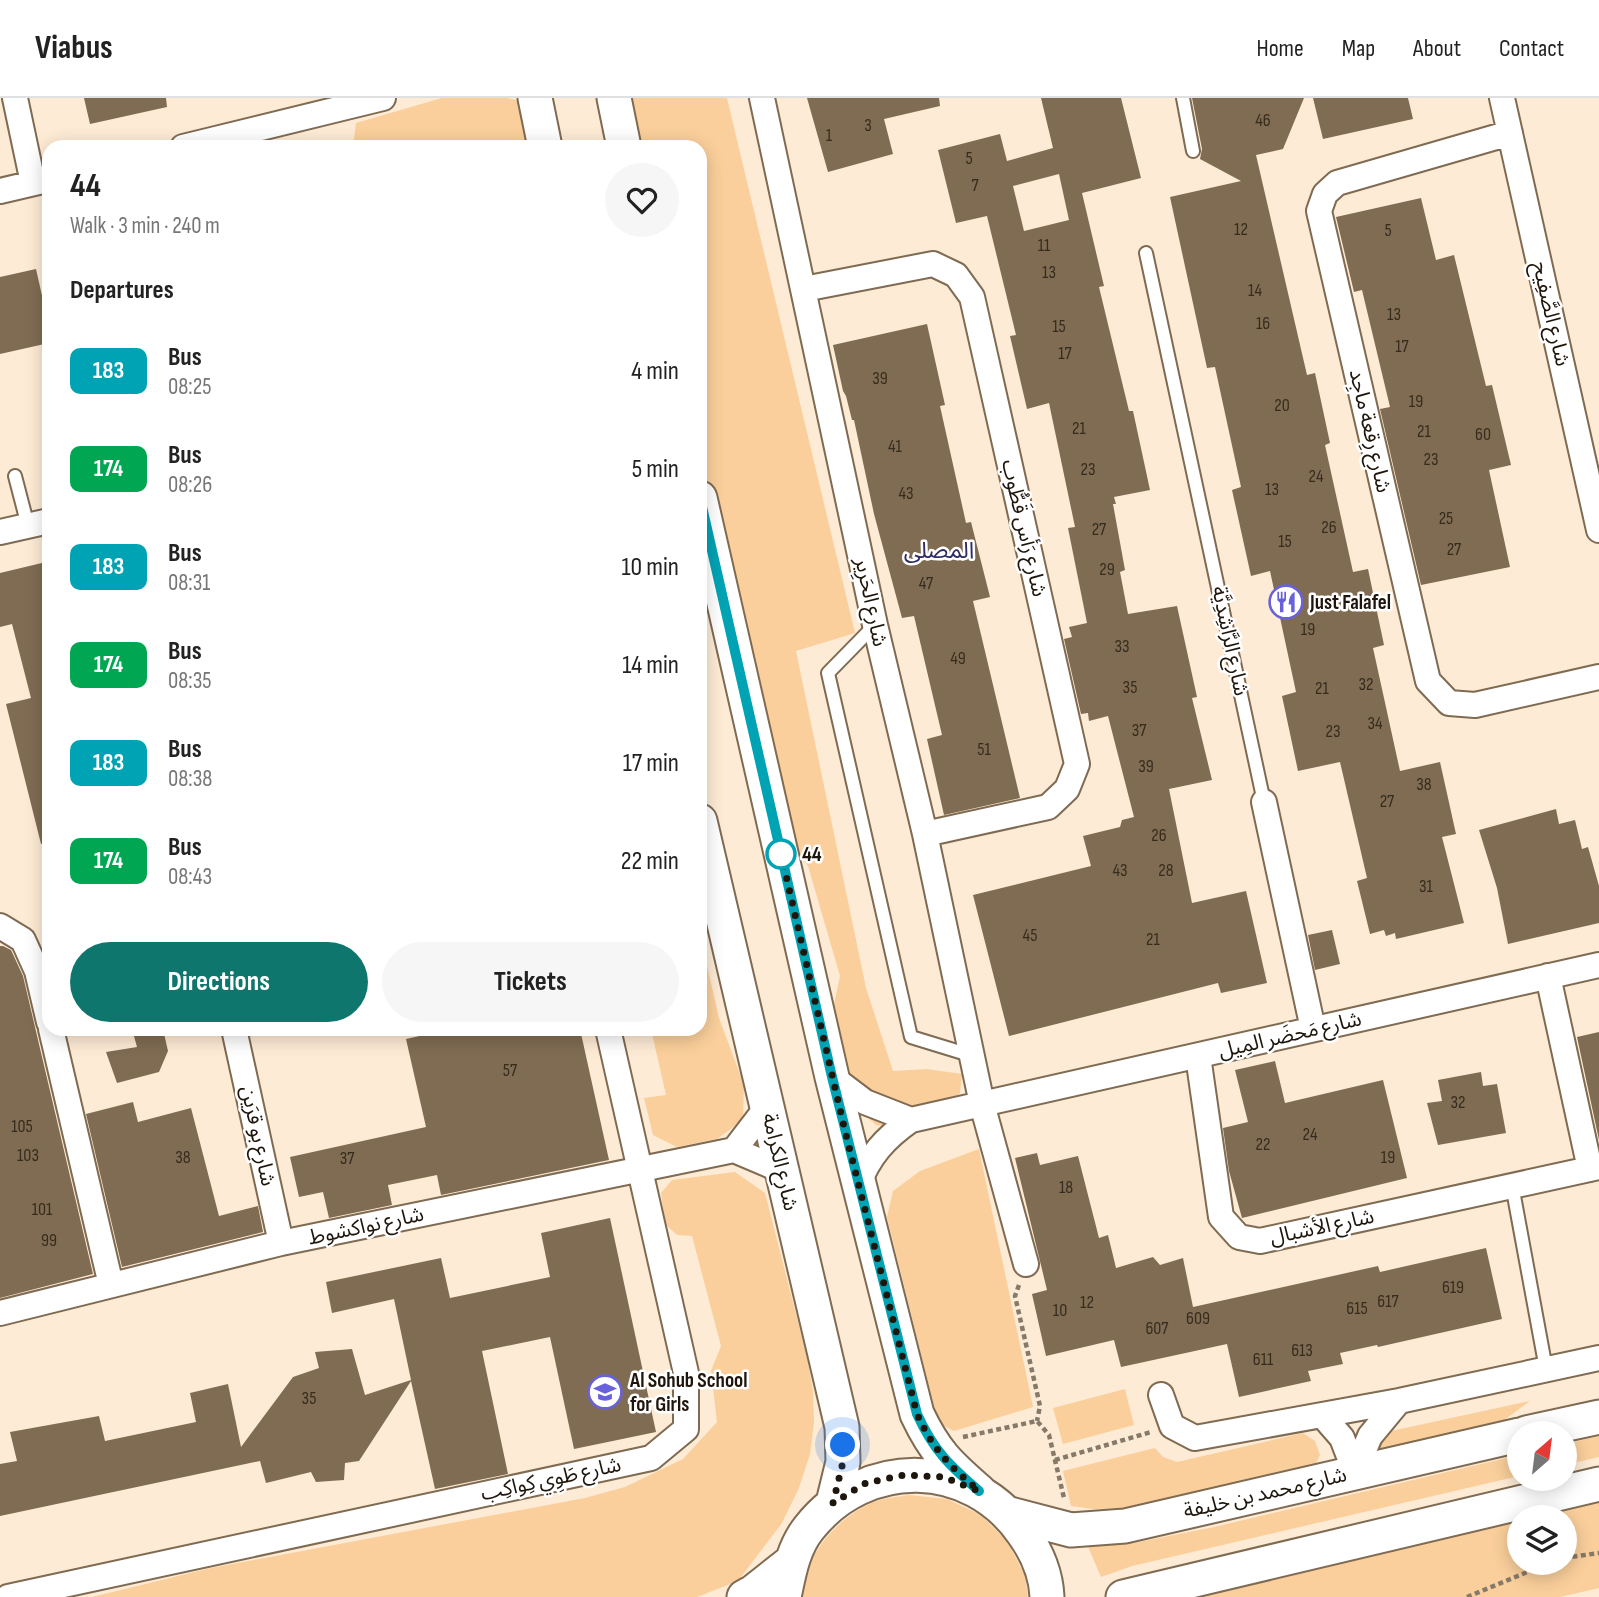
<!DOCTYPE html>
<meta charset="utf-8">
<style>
:root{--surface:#fff;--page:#f6f6f6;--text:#222;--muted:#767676;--line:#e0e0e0;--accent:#0f766e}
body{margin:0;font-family:"Sofia Sans Condensed","Noto Sans Arabic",sans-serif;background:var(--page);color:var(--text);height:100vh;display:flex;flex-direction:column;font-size:26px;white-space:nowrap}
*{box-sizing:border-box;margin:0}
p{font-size:23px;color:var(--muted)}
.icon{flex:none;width:38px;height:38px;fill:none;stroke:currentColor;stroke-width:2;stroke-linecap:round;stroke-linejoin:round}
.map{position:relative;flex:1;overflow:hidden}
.side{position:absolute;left:42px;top:42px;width:665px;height:896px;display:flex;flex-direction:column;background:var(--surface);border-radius:21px;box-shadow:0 4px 18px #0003}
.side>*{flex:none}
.badge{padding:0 14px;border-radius:10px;font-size:24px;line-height:46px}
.needle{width:46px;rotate:28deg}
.controls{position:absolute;left:1507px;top:1323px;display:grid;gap:14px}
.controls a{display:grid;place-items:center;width:70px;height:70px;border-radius:50%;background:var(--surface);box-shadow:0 4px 18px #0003;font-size:35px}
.you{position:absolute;width:35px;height:35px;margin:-18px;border:5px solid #fff;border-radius:50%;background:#1a73e8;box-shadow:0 0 0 10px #1a73e833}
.map>.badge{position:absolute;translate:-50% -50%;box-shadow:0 0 0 4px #fff}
h2{padding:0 28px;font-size:26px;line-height:63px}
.round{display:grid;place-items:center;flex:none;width:74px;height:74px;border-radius:37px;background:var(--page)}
.summary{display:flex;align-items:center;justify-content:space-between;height:119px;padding:0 28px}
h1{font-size:33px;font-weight:700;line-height:52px}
.action{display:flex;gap:14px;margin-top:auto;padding:14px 28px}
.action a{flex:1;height:80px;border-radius:42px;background:var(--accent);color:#fff;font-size:28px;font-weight:700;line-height:80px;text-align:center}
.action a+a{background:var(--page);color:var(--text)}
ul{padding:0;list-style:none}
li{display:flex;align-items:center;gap:21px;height:98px;padding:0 28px}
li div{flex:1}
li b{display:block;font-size:26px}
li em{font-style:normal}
li .badge{min-width:77px;font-weight:700;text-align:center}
header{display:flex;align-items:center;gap:42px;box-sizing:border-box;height:98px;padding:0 35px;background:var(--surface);border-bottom:2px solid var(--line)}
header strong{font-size:33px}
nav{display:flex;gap:38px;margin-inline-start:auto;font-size:24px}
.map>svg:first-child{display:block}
.green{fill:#facf9b}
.building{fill:#806c53;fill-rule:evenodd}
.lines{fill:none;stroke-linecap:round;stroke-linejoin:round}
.service-casing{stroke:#7f6a52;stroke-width:16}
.minor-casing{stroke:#7f6a52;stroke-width:28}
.secondary-casing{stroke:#7f6a52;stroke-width:37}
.path{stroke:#857969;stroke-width:4.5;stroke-dasharray:5 3.5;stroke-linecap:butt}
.service{stroke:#fff;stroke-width:12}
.minor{stroke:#fff;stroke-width:24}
.secondary{stroke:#fff;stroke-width:33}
.line-casing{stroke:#fff;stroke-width:16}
.line{stroke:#00a3b4;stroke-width:10}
.walk{stroke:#1e160c;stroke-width:7;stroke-dasharray:0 12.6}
.stop-dot{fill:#fff;stroke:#00a3b4;stroke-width:3.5}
.labels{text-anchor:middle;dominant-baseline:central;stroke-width:5;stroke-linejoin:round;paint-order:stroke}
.number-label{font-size:18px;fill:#362c1e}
.street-label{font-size:21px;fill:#1e160c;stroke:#fff}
.poi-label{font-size:21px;font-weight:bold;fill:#1e160c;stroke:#fff;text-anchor:start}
.stop-label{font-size:21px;font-weight:bold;fill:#1e160c;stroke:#fff;text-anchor:start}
.neighbourhood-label{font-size:23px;fill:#2e2b65;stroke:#fff}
</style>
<header>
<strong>Viabus</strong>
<nav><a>Home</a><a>Map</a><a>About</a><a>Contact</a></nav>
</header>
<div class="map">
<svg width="1599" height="1499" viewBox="0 0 1599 1499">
<rect width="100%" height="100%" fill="#fdebd5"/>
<!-- green -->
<path class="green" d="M442,0H507L517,2L531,49H353L356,25Z
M625,0H727L855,535L796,553L866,890L893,973L927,971L962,976L960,995L946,1018L900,1031L876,1027L856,1008L831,921L840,878L808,768L781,736L700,355V49H635Z
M700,837L719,920L744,987L743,1022L717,1041L677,1049L653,1037L644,1000L666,997L651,931H700Z
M979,1051L1033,1309L954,1333L938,1325L887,1119L893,1093L920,1073Z
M735,1074L765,1095L807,1259L813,1293L814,1324L810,1356L799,1390L782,1425L738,1483L697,1499H92L211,1470L585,1400L625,1389L683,1361L717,1324L711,1273L721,1248L692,1138L677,1137L665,1126L661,1095L672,1082Z
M1125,1291L1134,1327L1063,1346L1053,1310Z
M1530,1303L1500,1325L1372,1355L1382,1335Z
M1303,1335L1315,1343L1320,1357L1314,1369L1126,1410L1093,1411L1071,1408L1063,1373L1155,1350L1163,1359L1177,1364Z
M1599,1338V1359L1565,1367V1346Z
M1519,1357V1378L1132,1468L1101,1479L1086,1444L1134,1445L1214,1429Z
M909,1397L947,1401L981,1417L1008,1444L1025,1478L1028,1499H802C803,1459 836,1421 871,1405C882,1400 897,1399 909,1397Z
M1599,1403V1490L1560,1499H1200L1519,1422V1465H1564V1419H1530Z"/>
<!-- building -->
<path class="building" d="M84,0H166L167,9L90,26Z
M807,0H939L940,8L884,21L893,56L828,74Z
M1041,0H1121L1141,80L1082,95L1104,188L1099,189L1129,313H1133L1150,392L1114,399L1116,406H1113L1125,472L1120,474L1128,516L1177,508L1197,599L1192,600L1212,682L1169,691L1192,805L1246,793L1267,885L1221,895L1218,885L1009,938L973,797L1091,768L1083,738L1120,729L1122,722L1134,719L1108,618L1089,623L1088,615L1081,616L1064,541L1072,539L1069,529L1087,525L1068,430L1075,429L1049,305L1027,311L1010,238L1016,237L987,118L956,125L938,52L1000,36L1007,63L1053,50ZM1059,76L1069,122L1024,133L1013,88Z
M1192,0H1304L1283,51L1256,57L1307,277L1315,275L1330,345L1325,347L1353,474L1368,471L1384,547L1373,550L1400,673L1440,664L1456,736L1442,739L1464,825L1396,841L1395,835L1386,838L1384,832L1370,836L1357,783L1367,780L1340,664L1298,673L1282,598L1296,594L1270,473L1251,478L1232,392L1241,389L1215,269L1207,270L1170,99L1241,83L1200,61L1202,51Z
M1313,0H1408L1413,21L1323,41Z
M1421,100L1436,162L1454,157L1486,288L1492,287L1511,367L1489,372L1510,469L1421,487L1380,311L1390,309L1362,192L1354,194L1336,119Z
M36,171L43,202L49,201V245L0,256V179Z
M927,226L945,307L940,308L966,425L971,424L990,499L973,503L1020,700L944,717L927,641L942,637L914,518L902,520L874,416L854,322H852L846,298L843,293L833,247Z
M46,464L49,478V745L41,746L6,606L31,600L12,526L0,529V475Z
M1556,711L1559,726L1575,722L1582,751L1588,749L1599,788V825L1508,846L1497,790L1479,732Z
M1332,832L1340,866L1315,872L1308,837Z
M0,848H3L11,852L23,878L93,1176L0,1200Z
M132,931H163L168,953L159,974L117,985L106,954L137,949Z
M451,931H580L609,1062L441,1097L437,1077L388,1087L392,1107L329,1120L323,1094L299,1099L290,1059L426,1029L406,941Z
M1599,934V1042L1577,939Z
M1275,963L1285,1005L1383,982L1407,1080L1242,1120L1229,1073L1223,1030L1248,1024L1235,972Z
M1481,974L1483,988L1497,986L1506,1035L1438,1047L1427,1005L1442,1003L1438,982Z
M133,1004L138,1024L191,1010L219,1118L258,1108L263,1134L122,1169L86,1016Z
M1037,1055L1040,1067L1078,1058L1099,1140L1108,1137L1116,1170L1153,1159L1160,1167L1183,1160L1193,1209L1378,1168L1380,1174L1486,1150L1502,1221L1378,1249L1377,1247L1340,1255L1343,1266L1308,1273L1311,1283L1239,1299L1227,1246L1121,1269L1114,1242L1046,1258L1032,1196L1047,1192L1015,1060Z
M610,1120L656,1334L574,1351L550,1239L482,1253L508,1376L435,1391L411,1283L359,1363L345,1365L344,1382L316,1384L311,1374L266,1385L260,1363L0,1418V1366L17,1363L10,1334L99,1318L105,1343L196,1324L190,1295L228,1286L241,1349L293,1279L319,1270L315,1254L352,1251L365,1297L411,1282L394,1201L332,1215L326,1184L441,1160L450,1200L550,1179L541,1135Z"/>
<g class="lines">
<defs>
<path id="service" d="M1183,0L1193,53
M1146,155L1264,704
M15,378L28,428
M875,527L828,575L911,939L973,958
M1512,1087L1546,1271"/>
<path id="minor" d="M15,0L33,85
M762,0L875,527L925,736L982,1006L1026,1166
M1502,0L1599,432
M1510,35L1337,85L1325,96L1319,113L1428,583L1449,605L1475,607L1599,579
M183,49L383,0
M0,93L47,82
M804,191L933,166L956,177L972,199L1077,666L1067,691L1048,709L925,736
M0,434L49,423
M1264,704L1313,931
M0,828L23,842L37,873L49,924
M1548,878L1590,1071
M51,931L111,1187
M234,931L281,1145
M1198,958L1221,1119L1239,1139L1260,1143L1599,1069
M832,979L865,1004L911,1022
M734,1052L767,1009
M858,1087C869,1058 885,1040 911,1022L1599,867
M0,1215L281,1145L734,1052L781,1072
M1161,1297L1172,1328L1195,1340L1399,1303L1599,1260
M1322,1317L1342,1340L1355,1374
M1355,1374L1370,1338L1399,1303
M8,1499L651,1360L686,1331V1275L608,931"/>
<path id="secondary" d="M535,0L545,49
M614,0L624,49
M700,400L832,979L917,1316C935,1354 948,1366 979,1393
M700,723L842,1329L843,1364L833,1405
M1526,1335L1599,1319
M1010,1416L1071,1432L1125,1428L1519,1337
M744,1499L753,1494L791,1464
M784,1499C789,1475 793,1450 809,1430C866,1358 971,1360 1023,1435C1036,1453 1046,1476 1047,1499
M1123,1499L1599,1386"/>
</defs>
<!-- service casing -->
<use href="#service" class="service-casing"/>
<!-- minor casing -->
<use href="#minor" class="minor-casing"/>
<!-- secondary casing -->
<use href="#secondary" class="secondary-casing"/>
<!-- path -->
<path class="path" d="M1019,1187L1015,1198L1040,1308L1037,1323
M963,1339L1037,1323L1049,1337L1064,1400
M1055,1362L1151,1334
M1564,1460L1599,1455
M1467,1499L1549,1465"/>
<!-- service -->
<use href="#service" class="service"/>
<!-- minor -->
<use href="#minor" class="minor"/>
<!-- secondary -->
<use href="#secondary" class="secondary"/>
</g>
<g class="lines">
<defs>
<path id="line" d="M700,400L832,979L917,1316C934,1353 949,1367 979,1393"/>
</defs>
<!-- line casing -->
<use href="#line" class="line-casing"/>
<!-- line -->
<use href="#line" class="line"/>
<!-- walk -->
<path class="walk" d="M781,756L845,1033L917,1316C934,1353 949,1367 979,1393L943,1379L904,1377L866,1385L833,1405L843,1364V1347"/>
</g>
<!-- icons -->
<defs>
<symbol id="restaurant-ring" viewBox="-11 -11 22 22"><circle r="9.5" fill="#fff" stroke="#6961db" stroke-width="1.5"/><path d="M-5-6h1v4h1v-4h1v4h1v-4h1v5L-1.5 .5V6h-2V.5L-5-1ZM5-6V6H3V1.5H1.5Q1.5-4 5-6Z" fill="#6961db"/></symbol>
<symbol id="school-ring" viewBox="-11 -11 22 22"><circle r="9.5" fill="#fff" stroke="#6961db" stroke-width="1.5"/><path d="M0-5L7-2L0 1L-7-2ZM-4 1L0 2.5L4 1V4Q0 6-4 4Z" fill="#6961db"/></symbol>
</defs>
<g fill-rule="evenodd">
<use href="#restaurant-ring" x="1267" y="485" width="38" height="38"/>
<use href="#school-ring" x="586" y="1275" width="38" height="38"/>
</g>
<!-- markers -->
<circle class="stop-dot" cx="781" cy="756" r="14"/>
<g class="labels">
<!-- number labels -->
<g class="number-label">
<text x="1263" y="22">46</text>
<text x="868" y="27">3</text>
<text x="829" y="37">1</text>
<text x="969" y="60">5</text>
<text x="975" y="87">7</text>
<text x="1241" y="131">12</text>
<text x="1388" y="132">5</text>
<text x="1044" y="147">11</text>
<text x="1049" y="174">13</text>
<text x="1255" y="192">14</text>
<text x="1394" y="216">13</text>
<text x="1263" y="225">16</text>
<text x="1059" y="228">15</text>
<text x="1402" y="248">17</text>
<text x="1065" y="255">17</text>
<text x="880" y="280">39</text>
<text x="1416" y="303">19</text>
<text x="1282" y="307">20</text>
<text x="1079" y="330">21</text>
<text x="1424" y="333">21</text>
<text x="1483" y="336">60</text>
<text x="895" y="348">41</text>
<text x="1431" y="361">23</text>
<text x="1088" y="371">23</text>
<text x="1316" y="378">24</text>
<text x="1272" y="391">13</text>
<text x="906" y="395">43</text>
<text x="1446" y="420">25</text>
<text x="1329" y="429">26</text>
<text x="1099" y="431">27</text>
<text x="1285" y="443">15</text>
<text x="1454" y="451">27</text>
<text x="1107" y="471">29</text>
<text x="926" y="485">47</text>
<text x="1308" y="531">19</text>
<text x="1122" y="548">33</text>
<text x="958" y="560">49</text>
<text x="1366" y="586">32</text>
<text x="1130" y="589">35</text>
<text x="1322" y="590">21</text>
<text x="1375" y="625">34</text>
<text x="1139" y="632">37</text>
<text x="1333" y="633">23</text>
<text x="984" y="651">51</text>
<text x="1146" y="668">39</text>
<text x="1424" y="686">38</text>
<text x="1387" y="703">27</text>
<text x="1159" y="737">26</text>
<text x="1120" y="772">43</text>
<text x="1166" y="772">28</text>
<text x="1426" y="788">31</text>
<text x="1030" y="837">45</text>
<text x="1153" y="841">21</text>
<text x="510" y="972">57</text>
<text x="1458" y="1004">32</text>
<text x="22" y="1028">105</text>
<text x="1310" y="1036">24</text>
<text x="1263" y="1046">22</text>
<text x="28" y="1057">103</text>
<text x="183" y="1059">38</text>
<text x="1388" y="1059">19</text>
<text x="347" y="1060">37</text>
<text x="1066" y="1089">18</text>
<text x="42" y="1111">101</text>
<text x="49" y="1142">99</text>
<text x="1453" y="1189">619</text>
<text x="1388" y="1203">617</text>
<text x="1087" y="1204">12</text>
<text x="1357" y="1210">615</text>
<text x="1060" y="1212">10</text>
<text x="1198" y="1220">609</text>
<text x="1157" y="1230">607</text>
<text x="1302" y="1252">613</text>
<text x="1263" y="1261">611</text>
<text x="309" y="1300">35</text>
</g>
<!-- street labels -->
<g class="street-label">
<text transform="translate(1551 216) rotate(77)">شارع الصَّفِيح</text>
<text transform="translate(1370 333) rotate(77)">شارع رِقعة ماجِد</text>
<text transform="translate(1024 430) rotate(77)">شارع رَأس قَطُّوب</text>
<text transform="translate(871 504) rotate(78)">شارع الحَرِير</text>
<text transform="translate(1230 543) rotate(78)">شارع الرَّاشِدِيَّة</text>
<text transform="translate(1290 937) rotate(-13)">شارع مَحضَر المِيل</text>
<text transform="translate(258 1038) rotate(78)">شارع بو قرَين</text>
<text transform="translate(780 1064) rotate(77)">شارع الكرامة</text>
<text transform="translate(366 1128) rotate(-12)">شارع نواكشوط</text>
<text transform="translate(1322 1129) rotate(-12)">شارع الأشبال</text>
<text transform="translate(551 1381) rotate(-12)">شارع طَوِي كِواكِب</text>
<text transform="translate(1265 1395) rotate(-13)">شارع محمد بن خليفة</text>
</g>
<!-- poi labels -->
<g class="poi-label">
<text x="1310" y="504">Just Falafel</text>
<text x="630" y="1282">Al Sohub School<tspan x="630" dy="24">for Girls</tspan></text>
</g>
<!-- stop labels -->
<g class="stop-label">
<text x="802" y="756">44</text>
</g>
<!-- neighbourhood labels -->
<g class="neighbourhood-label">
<text x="939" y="453">المصلى</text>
</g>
</g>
</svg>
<div class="controls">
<a><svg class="needle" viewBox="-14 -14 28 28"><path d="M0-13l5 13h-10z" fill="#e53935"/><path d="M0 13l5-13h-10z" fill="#767676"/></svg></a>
<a><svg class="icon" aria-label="layers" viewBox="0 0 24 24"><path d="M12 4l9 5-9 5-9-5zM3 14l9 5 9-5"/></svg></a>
</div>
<div class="you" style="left:843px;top:1347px"></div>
<section class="side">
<div class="summary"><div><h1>44</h1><p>Walk · 3 min · 240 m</p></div><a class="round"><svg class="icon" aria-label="heart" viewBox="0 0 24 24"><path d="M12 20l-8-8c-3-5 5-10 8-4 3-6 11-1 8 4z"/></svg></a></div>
<h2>Departures</h2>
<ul>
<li><span class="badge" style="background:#00a3b4;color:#fff">183</span><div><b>Bus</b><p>08:25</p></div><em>4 min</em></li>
<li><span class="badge" style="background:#00a651;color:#fff">174</span><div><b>Bus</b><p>08:26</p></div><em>5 min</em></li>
<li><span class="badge" style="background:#00a3b4;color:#fff">183</span><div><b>Bus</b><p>08:31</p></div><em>10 min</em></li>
<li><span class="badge" style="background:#00a651;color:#fff">174</span><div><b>Bus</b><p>08:35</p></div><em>14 min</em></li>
<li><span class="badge" style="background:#00a3b4;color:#fff">183</span><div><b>Bus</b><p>08:38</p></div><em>17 min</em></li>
<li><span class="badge" style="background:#00a651;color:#fff">174</span><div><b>Bus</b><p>08:43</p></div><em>22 min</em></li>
</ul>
<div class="action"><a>Directions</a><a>Tickets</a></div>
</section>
</div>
